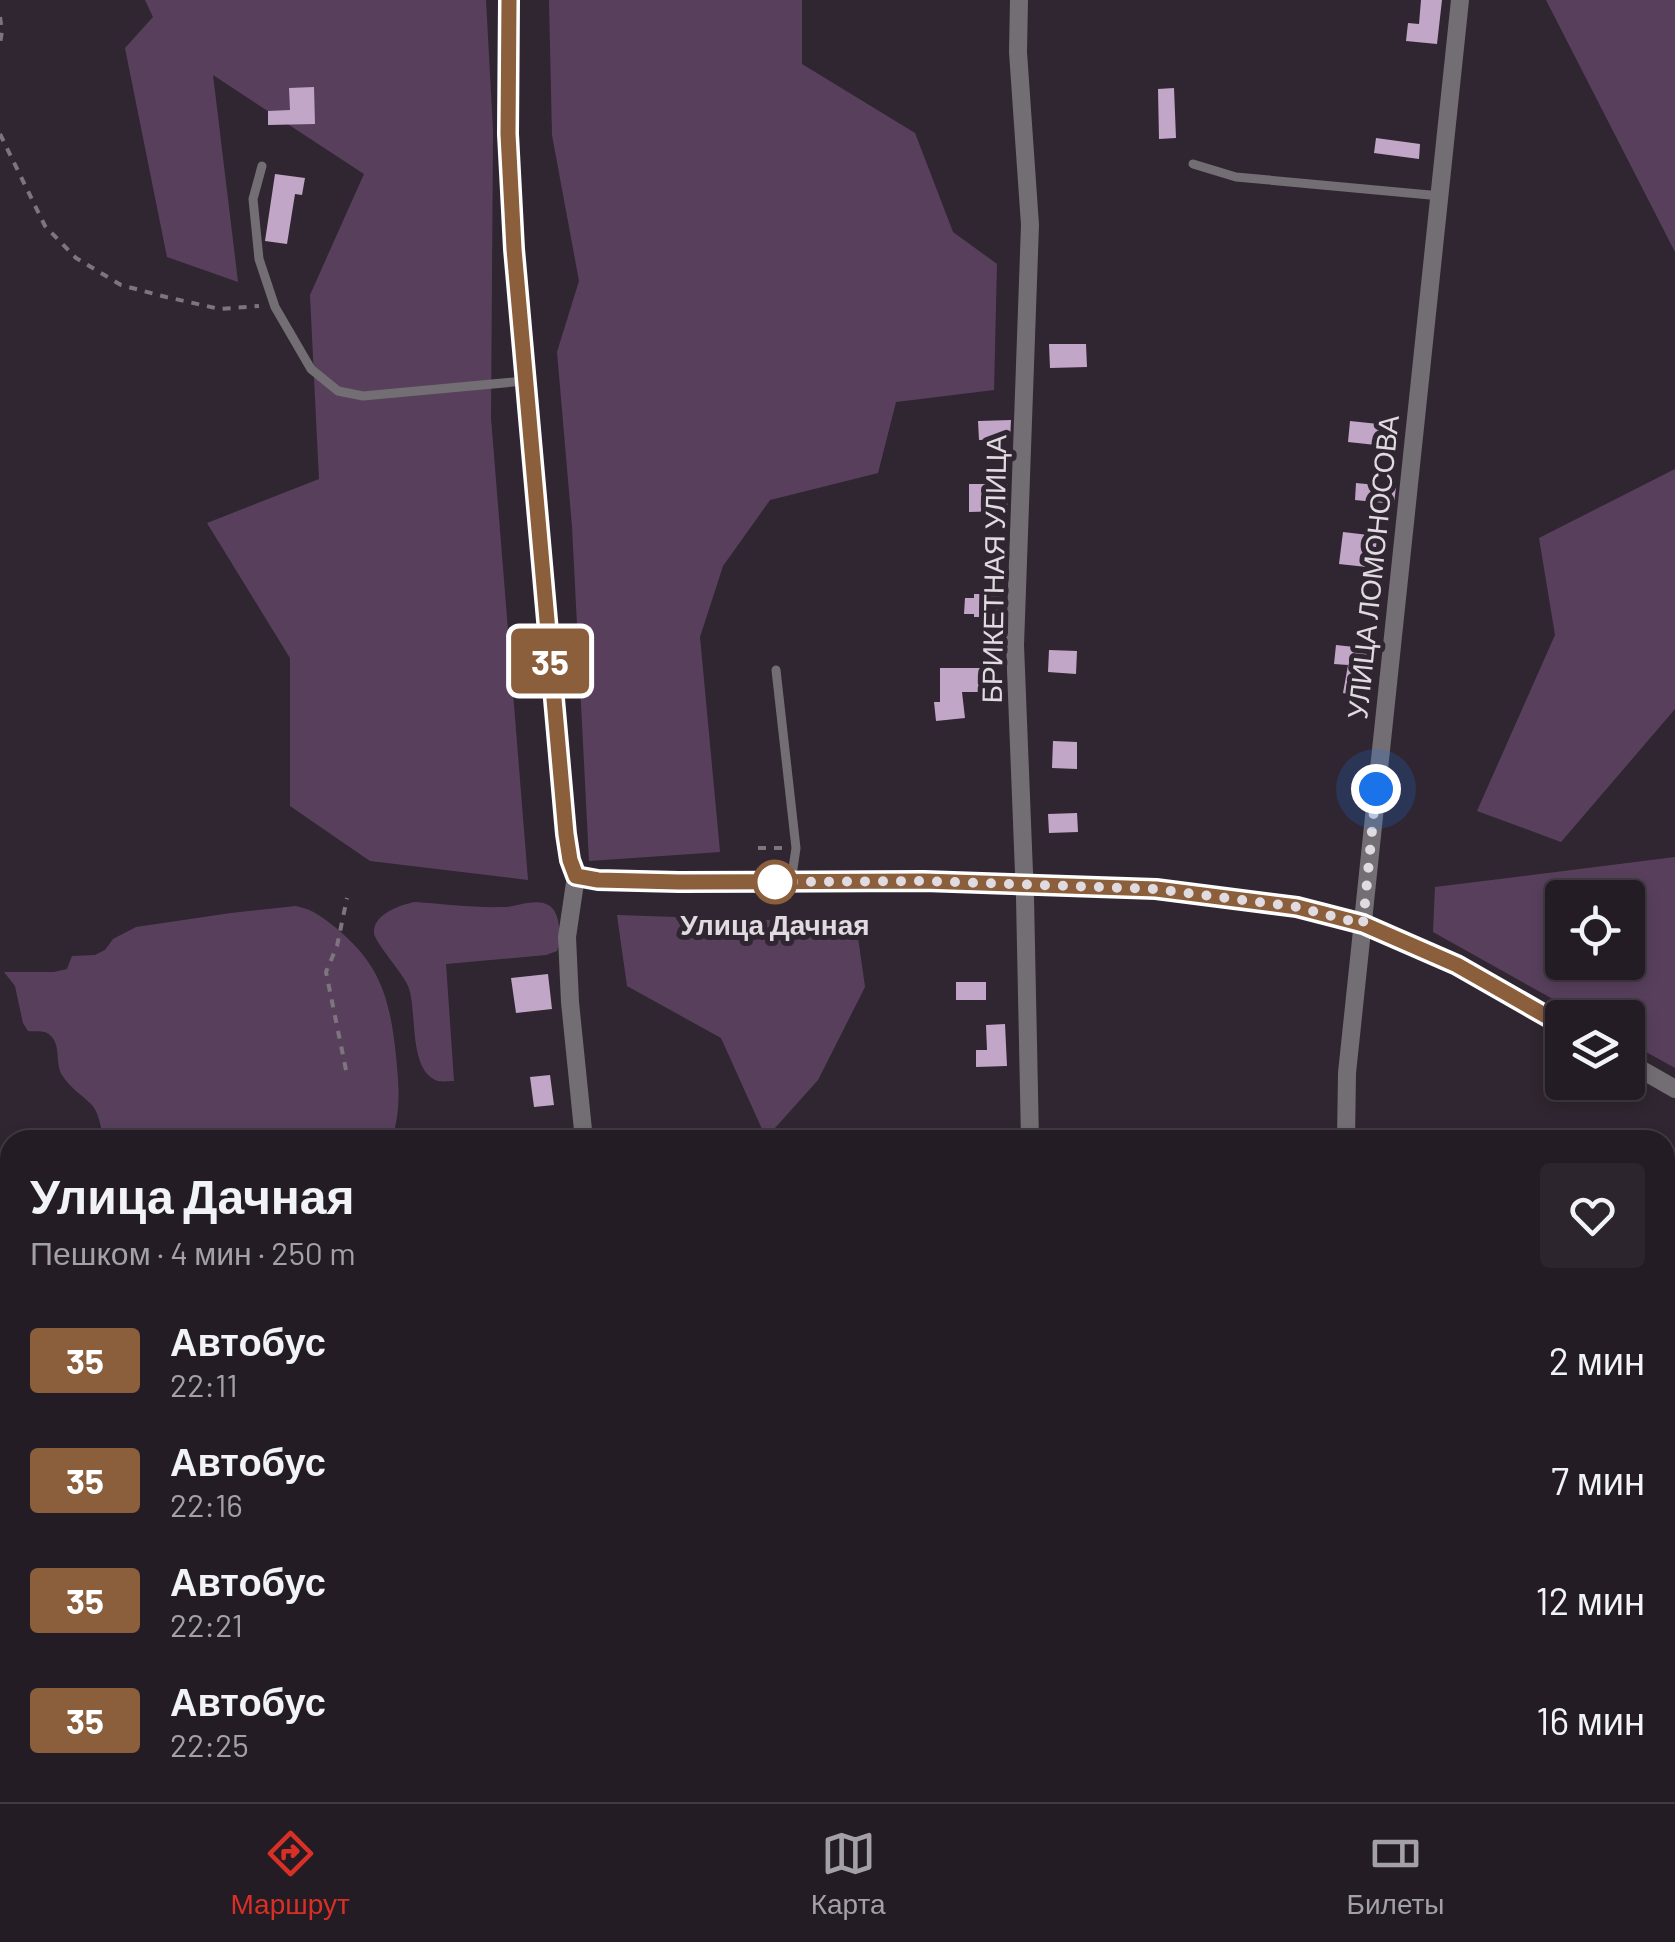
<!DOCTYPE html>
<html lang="ru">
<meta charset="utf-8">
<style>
:root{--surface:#241c25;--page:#2c252d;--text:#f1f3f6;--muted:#a3a1a7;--line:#413a42;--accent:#d93025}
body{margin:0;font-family:Barlow,sans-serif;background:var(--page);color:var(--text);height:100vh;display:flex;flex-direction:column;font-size:38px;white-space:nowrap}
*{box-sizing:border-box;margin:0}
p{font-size:32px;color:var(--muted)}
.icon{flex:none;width:55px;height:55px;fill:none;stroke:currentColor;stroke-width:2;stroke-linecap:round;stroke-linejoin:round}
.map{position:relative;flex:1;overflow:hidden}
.drawer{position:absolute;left:0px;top:1130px;width:1675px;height:672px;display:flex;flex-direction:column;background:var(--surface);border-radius:30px 30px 0 0;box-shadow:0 5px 15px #0003,0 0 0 2px var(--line)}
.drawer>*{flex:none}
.badge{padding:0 20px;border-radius:8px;font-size:35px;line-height:65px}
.buttons{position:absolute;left:1545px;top:880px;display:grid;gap:20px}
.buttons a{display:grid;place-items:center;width:100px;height:100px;border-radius:10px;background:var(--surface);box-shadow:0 5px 15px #0003,0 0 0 2px var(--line);font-size:50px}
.you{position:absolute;width:50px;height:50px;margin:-25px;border:8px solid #fff;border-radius:50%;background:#1a73e8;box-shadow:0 0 0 15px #1a73e833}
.map>.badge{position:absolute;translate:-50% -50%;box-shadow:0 0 0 5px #fff}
.round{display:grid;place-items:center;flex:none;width:105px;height:105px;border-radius:10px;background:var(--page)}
.head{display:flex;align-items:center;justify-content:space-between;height:170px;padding:0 30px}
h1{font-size:48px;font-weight:600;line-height:75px}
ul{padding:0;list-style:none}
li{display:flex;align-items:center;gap:30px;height:120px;padding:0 30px}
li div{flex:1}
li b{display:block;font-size:38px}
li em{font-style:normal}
li .badge{min-width:110px;font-weight:700;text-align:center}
.dock{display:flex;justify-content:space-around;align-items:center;height:140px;border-top:2px solid var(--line);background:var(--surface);font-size:28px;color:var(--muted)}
.dock a{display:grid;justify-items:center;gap:5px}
.dock .selected{color:var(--accent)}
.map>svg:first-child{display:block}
.green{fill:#58405d;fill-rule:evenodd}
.building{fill:#c2a6c7}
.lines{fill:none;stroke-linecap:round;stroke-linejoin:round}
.path{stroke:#7d747e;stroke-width:4;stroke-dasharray:8 8;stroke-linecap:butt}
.lane{stroke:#736e74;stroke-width:9}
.street{stroke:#736e74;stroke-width:18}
.line-casing{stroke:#fff;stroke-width:22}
.line{stroke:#8b5e3c;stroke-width:15}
.walk{stroke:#e0dae1;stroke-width:10;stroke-dasharray:0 18}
.stop-dot{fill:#fff;stroke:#8b5e3c;stroke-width:5}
.labels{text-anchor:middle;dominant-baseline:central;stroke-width:10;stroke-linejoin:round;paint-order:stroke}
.street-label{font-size:28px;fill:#e0dae1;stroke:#302631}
.stop-label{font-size:28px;font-weight:bold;fill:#e0dae1;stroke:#302631}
</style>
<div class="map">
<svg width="1675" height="1802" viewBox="0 0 1675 1802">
<rect width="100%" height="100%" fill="#302631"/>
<!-- green -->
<path class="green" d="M145,0H486L493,130L491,418L528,880L370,861L290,806V658L207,523L319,479L310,295L364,174L213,75L238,282L167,257L125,48L153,17Z
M549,0H802V64L915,133L953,232L997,264L994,390L896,402L878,473L770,500L723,566L700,637L720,852L589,861L572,526L557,352L579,281L552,135Z
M1546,0H1675V252Z
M1675,469V709L1561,842L1477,811L1555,635L1539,538Z
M1675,857V1068L1628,1042V1018L1585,1017L1433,932L1435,887ZM1562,898H1628V962H1562Z
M415,902C444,904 474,908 503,907C518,907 536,897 550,906C561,914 561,940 557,951L546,955L446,964L454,1081C449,1081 443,1082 438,1081C407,1071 418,1008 408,986C403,973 375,943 374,933C373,914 400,905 415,902Z
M296,906C314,910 322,917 336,928C381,965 390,999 396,1056C399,1089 401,1108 392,1140H94L101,1127C99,1119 97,1110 91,1104C82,1095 69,1087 62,1075C55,1063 61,1046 51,1036C45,1029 36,1032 28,1031L23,1023L15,986L4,972H54L67,969L72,956L95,955L105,950L113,939L136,927L231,913Z
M617,915L856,923L865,987L818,1080L766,1138L721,1038L627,986Z
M0,1222L10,1223V1692L0,1684Z
M1665,1222L1675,1224V1802H1378V1792H1665Z
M518,1793L519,1802H147L135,1793Z
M703,1793H821V1802H715Z"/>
<!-- building -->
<path class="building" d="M1421,0H1442L1437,44L1406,41L1408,23L1419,24Z
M314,87L315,124L268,125V111L290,110L289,88Z
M1174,88L1176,138L1159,139L1158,89Z
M1376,138L1420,144L1419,159L1374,153Z
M275,174L305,178L302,195L295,194L287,244L265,241Z
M1049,344H1086L1087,367L1050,368Z
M1011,420L1010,439L979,440L978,421Z
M1350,421L1388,425L1385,446L1348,442Z
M1356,483L1396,487L1394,504L1355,500Z
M969,484H1008L1007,511L969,512Z
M1343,532L1377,536L1376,548L1387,549L1385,569L1339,564Z
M974,594H1002V617H974V614H964L965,598H974Z
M1336,645L1373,649L1366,698L1343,693L1348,665L1334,664Z
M1049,650L1077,651L1076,674L1048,672Z
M940,668H992V692H962L965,718L936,721L934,702H940Z
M1053,741L1077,742V769L1052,768Z
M1077,813L1078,832L1049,833L1048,814Z
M548,974L552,1009L516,1013L511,978Z
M956,982H986V1000H956Z
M1005,1024L1007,1066L976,1067V1050H987L986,1025Z
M550,1075L554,1105L534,1107L530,1077Z"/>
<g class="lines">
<!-- path -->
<path class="path" d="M0,17L2,31L0,44
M0,134L45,226L76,258L121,285L166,297L220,309L259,306
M758,848H785
M346,1070L326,972L337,946L347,898"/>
<!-- lane -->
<path class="lane" d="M1193,164L1236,177L1441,196
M262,166L253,199L259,259L275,307L311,369L338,391L363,396L525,381
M776,670L796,848L791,882
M0,1703L10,1711
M101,1792L112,1802"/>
<!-- street -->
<path class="street" d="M509,0L508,134L514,249L566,834L570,860L576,876L567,937L570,1002L584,1140
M1019,0L1018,52L1030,225L1015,645L1025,898L1030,1140
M576,876L598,879L679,882L925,881L1156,889L1297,907L1363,924L1457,965L1562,1025
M1628,1062L1675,1089
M1346,1140L1347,1073L1460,0
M675,1792L676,1802
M1045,1792V1802
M1343,1792V1802"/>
</g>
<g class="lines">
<defs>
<path id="line" d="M509,0L508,134L514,249L566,834L570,860L576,876L598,880L679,882L924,881L1156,889L1297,907L1363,924L1457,965L1562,1025"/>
</defs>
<!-- line casing -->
<use href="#line" class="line-casing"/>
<!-- line -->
<use href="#line" class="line"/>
<!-- walk -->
<path class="walk" d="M775,882L924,881L1156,889L1297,907L1363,924L1376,789"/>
</g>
<!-- markers -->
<circle class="stop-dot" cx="775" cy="882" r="20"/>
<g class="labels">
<!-- street labels -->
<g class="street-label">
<text transform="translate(1372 567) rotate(-84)">УЛИЦА ЛОМОНОСОВА</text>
<text transform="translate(993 569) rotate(-89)">БРИКЕТНАЯ УЛИЦА</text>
</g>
<!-- stop labels -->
<g class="stop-label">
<text x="775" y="924">Улица Дачная</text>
</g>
</g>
</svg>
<div class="buttons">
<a><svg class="icon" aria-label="locate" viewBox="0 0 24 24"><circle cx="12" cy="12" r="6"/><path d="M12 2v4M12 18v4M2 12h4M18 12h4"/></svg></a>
<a><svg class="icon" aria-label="layers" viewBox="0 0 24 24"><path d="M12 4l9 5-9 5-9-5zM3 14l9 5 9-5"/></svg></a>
</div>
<div class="you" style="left:1376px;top:789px"></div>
<b class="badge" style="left:550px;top:661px;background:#8b5e3c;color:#fff">35</b>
<section class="drawer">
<div class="head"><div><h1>Улица Дачная</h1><p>Пешком · 4 мин · 250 m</p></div><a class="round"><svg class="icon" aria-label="heart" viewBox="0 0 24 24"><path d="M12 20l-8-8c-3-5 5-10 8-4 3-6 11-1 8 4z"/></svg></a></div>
<ul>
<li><span class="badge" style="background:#8b5e3c;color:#fff">35</span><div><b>Автобус</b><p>22:11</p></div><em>2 мин</em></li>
<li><span class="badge" style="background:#8b5e3c;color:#fff">35</span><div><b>Автобус</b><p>22:16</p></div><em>7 мин</em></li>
<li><span class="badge" style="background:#8b5e3c;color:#fff">35</span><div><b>Автобус</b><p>22:21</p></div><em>12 мин</em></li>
<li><span class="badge" style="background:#8b5e3c;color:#fff">35</span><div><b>Автобус</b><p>22:25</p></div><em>16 мин</em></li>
</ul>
</section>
</div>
<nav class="dock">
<a class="selected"><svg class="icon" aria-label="directions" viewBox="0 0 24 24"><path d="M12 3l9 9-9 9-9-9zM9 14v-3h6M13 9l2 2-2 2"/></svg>Маршрут</a>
<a><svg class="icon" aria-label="map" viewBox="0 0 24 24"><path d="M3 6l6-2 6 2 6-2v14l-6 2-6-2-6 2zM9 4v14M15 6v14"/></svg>Карта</a>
<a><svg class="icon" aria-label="tickets" viewBox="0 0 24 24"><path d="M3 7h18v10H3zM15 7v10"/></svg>Билеты</a>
</nav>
